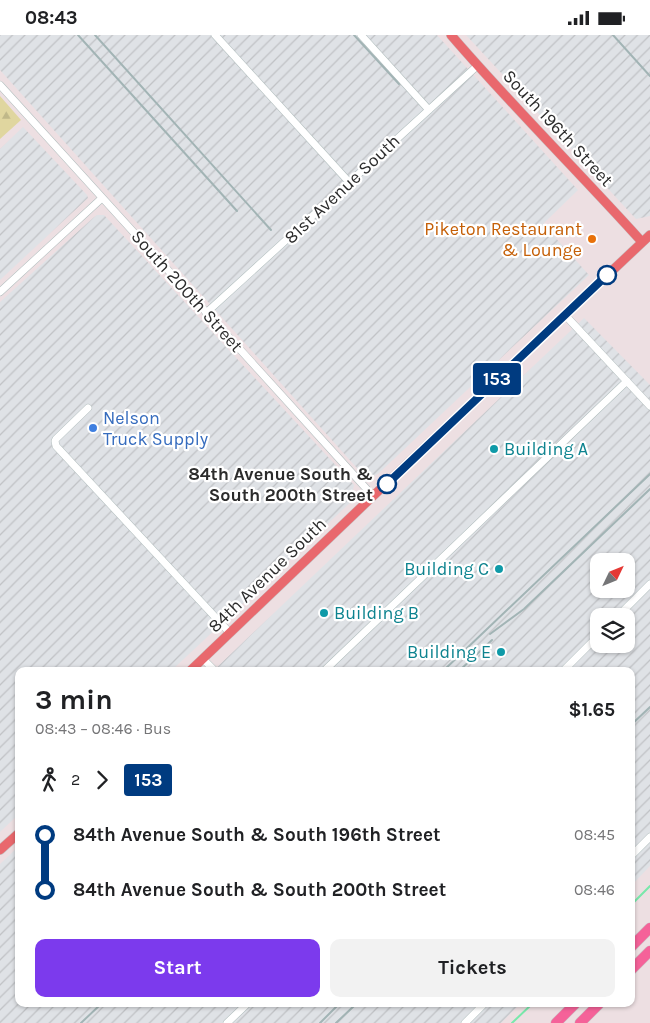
<!DOCTYPE html>
<meta charset="utf-8">
<style>
:root{--surface:#fff;--page:#f2f2f2;--text:#202124;--muted:#757577;--accent:#7c3aed}
body{margin:0;font-family:Karla,sans-serif;background:var(--page);color:var(--text);height:100vh;display:flex;flex-direction:column;font-size:19px;white-space:nowrap}
*{box-sizing:border-box;margin:0}
p{font-size:16px;color:var(--muted)}
.icon{flex:none;width:28px;height:28px;fill:none;stroke:currentColor;stroke-width:2;stroke-linecap:round;stroke-linejoin:round}
.map{position:relative;flex:1;overflow:hidden}
.sheet{position:absolute;left:15px;top:632px;width:620px;height:340px;display:flex;flex-direction:column;background:var(--surface);border-radius:10px;box-shadow:0 1px 4px #0004}
.sheet>*{flex:none}
.badge{padding:0 10px;border-radius:4px;font-size:18px;line-height:32px}
.needle{width:32px;rotate:47deg}
.fabs{position:absolute;left:590px;top:518px;display:grid;gap:10px}
.fabs a{display:grid;place-items:center;width:45px;height:45px;border-radius:10px;background:var(--surface);box-shadow:0 1px 4px #0004;font-size:25px}
.map>.badge{position:absolute;translate:-50% -50%;box-shadow:0 0 0 2px #fff}
.legs{display:flex;align-items:center;gap:8px;height:55px;padding:0 20px;font-size:16px}
.legs p{margin-inline-start:auto}
.overview{display:flex;align-items:center;justify-content:space-between;height:85px;padding:0 20px}
h1{font-size:28px;font-weight:700;line-height:38px}
.button{display:flex;gap:10px;margin-top:auto;padding:10px 20px}
.button a{flex:1;height:58px;border-radius:10px;background:var(--accent);color:#fff;font-size:20px;font-weight:700;line-height:58px;text-align:center}
.button a+a{background:var(--page);color:var(--text)}
ul{padding:0 20px;list-style:none}
li{display:flex;align-items:center;gap:18px;height:55px;font-size:19px}
li i{display:grid;place-items:center;width:8px;height:100%;margin:0 6px;background:currentColor}
li i::after{content:'';width:12px;height:12px;margin:-6px;border:4px solid;border-radius:50%;background:var(--surface)}
li p{margin-inline-start:auto}
li:first-child i{background:linear-gradient(#0000 50%,currentColor 0)}
li:last-child i{background:linear-gradient(currentColor 50%,#0000 0)}
.status{display:flex;justify-content:space-between;align-items:center;height:35px;padding:0 25px;background:var(--surface);direction:ltr}
.status svg{height:14px;fill:currentColor}
.map>svg:first-child{display:block}
.industrial{fill:url(#industrial-furrows);fill-rule:evenodd}
.forest{fill:url(#forest-firs)}
.lines{fill:none;stroke-linecap:round;stroke-linejoin:round}
.stream{stroke:#79e8ab;stroke-width:2}
.minor-casing{stroke:#b2bebe;stroke-width:8}
.major-casing{stroke:#c4c4c4;stroke-width:10}
.highway-casing{stroke:#c4c4c4;stroke-width:11}
.minor{stroke:#fff;stroke-width:7}
.major{stroke:#e9686d;stroke-width:9}
.highway{stroke:#f56299;stroke-width:10}
.rail{stroke:#a2b4b5;stroke-width:2}
.line-1-casing{stroke:#fff;stroke-width:11}
.line-1{stroke:#003b80;stroke-width:8}
.food-dot{fill:#e8710a;stroke:#fff;stroke-width:2}
.stop-1-dot{fill:#fff;stroke:#003b80;stroke-width:2.5}
.shop-dot{fill:#3f7fe0;stroke:#fff;stroke-width:2}
.culture-dot{fill:#0f9aa8;stroke:#fff;stroke-width:2}
.labels{text-anchor:middle;dominant-baseline:central;stroke-width:4.5;stroke-linejoin:round;paint-order:stroke}
.street-label{font-size:18px;fill:#2c2c2c;stroke:#fff}
.food-label{font-size:18px;fill:#c56008;stroke:#fff;text-anchor:end}
.shop-label{font-size:18px;fill:#366cbe;stroke:#fff;text-anchor:start}
.culture-label{font-size:18px;fill:#0d838f;stroke:#fff;text-anchor:start}
.stop-label{font-size:18px;font-weight:bold;fill:#2c2c2c;stroke:#fff;text-anchor:end}
</style>
<div class="status"><b>08:43</b><svg viewBox="0 0 49 12"><path d="M0 12V9h3v3zM5 12V6h3v6zM10 12V3h3v9zM15 12V0h3v12zM26 1h20v11H26zM47 4h2v5h-2z"/></svg></div>
<div class="map">
<svg width="650" height="988" viewBox="0 0 650 988">
<defs>
<pattern id="industrial-furrows" width="10" height="10" patternUnits="userSpaceOnUse" patternTransform="scale(1.25)"><rect width="10" height="10" fill="#dfe2e6"/><path d="M-1 1l2-2M0 10L10 0M9 11l2-2" fill="none" stroke="#c0c2c5"/></pattern>
<pattern id="forest-firs" width="22" height="20" patternUnits="userSpaceOnUse" patternTransform="scale(1.25)"><rect width="22" height="20" fill="#e0d69f"/><path d="M5 1l3.5 6h-7zM16 11l3.5 6h-7z" fill="#c0b889"/></pattern>
</defs>
<rect width="100%" height="100%" fill="#eddfe2"/>
<!-- industrial -->
<path class="industrial" d="M0,0H437L578,155L543,189L589,240L379,438L373,442H365L0,35Z
M466,0H650V181L636,184Z
M23,92L87,160L88,163L0,245V114Z
M97,180H104L354,450L353,454L355,461L352,466L171,636H19V779L0,797V267L93,183Z
M584,283L650,350V831L631,851V636H213ZM599,526H626V554H599ZM599,581H626V609H599Z
M19,811V969H520L501,988H0V829Z"/>
<!-- forest -->
<path class="forest" d="M0,61L21,85L0,104Z"/>
<g class="lines">
<!-- stream -->
<path class="stream" d="M631,870L650,851
M512,988L532,969"/>
<defs>
<path id="minor" d="M215,0L349,147
M361,0L429,75
M0,50L373,461
M0,257L102,163
M206,278L477,31
M565,280L650,371
M88,373L56,404L55,406L56,411L230,598
M618,581L650,549
M203,624L215,636
M324,636L627,346
M563,636L599,600
M631,821L650,802
M227,988L247,969
M465,988L484,969"/>
<path id="major" d="M451,0C512,71 579,137 642,207
M190,636L373,461L650,200
M0,815L19,798"/>
<path id="highway" d="M631,912L650,893
M631,935L650,916
M556,988L575,969
M580,988L599,969"/>
</defs>
<!-- minor casing -->
<use href="#minor" class="minor-casing"/>
<!-- major casing -->
<use href="#major" class="major-casing"/>
<!-- highway casing -->
<use href="#highway" class="highway-casing"/>
<!-- minor -->
<use href="#minor" class="minor"/>
<!-- major -->
<use href="#major" class="major"/>
<!-- highway -->
<use href="#highway" class="highway"/>
<!-- rail -->
<path class="rail" d="M78,0L237,176
M95,0L271,195
M354,0L399,49
M613,0L650,41
M490,599L524,574L650,454
M443,636L650,439
M459,636L492,605
M631,690L650,672
M81,988L101,969
M320,988L339,969
M336,988L356,969"/>
</g>
<g class="lines">
<defs>
<path id="line-1" d="M387,449L607,240"/>
</defs>
<!-- line-1 casing -->
<use href="#line-1" class="line-1-casing"/>
<!-- line-1 -->
<use href="#line-1" class="line-1"/>
</g>
<!-- markers -->
<circle class="food-dot" cx="592" cy="204" r="5"/>
<g class="stop-1-dot">
<circle cx="607" cy="240" r="9"/>
<circle cx="387" cy="449" r="9"/>
</g>
<circle class="shop-dot" cx="93" cy="393" r="5"/>
<g class="culture-dot">
<circle cx="494" cy="414" r="5"/>
<circle cx="499" cy="534" r="5"/>
<circle cx="324" cy="578" r="5"/>
<circle cx="501" cy="617" r="5"/>
</g>
<g class="labels">
<!-- street labels -->
<g class="street-label">
<text transform="translate(558 93) rotate(47)">South 196th Street</text>
<text transform="translate(342 154) rotate(-43)">81st Avenue South</text>
<text transform="translate(187 256) rotate(48)">South 200th Street</text>
<text transform="translate(267 540) rotate(-44)">84th Avenue South</text>
</g>
<!-- food labels -->
<g class="food-label">
<text x="582" y="194">Piketon Restaurant<tspan x="582" dy="21">&amp; Lounge</tspan></text>
</g>
<!-- shop labels -->
<g class="shop-label">
<text x="103" y="383">Nelson<tspan x="103" dy="21">Truck Supply</tspan></text>
</g>
<!-- culture labels -->
<g class="culture-label">
<text x="504" y="414">Building A</text>
<text x="489" y="534" text-anchor="end">Building C</text>
<text x="334" y="578">Building B</text>
<text x="491" y="617" text-anchor="end">Building E</text>
</g>
<!-- stop labels -->
<g class="stop-label">
<text x="373" y="439">84th Avenue South &amp;<tspan x="373" dy="21">South 200th Street</tspan></text>
</g>
</g>
</svg>
<div class="fabs">
<a><svg class="needle" viewBox="-14 -14 28 28"><path d="M0-13l5 13h-10z" fill="#e53935"/><path d="M0 13l5-13h-10z" fill="#757577"/></svg></a>
<a><svg class="icon" aria-label="layers" viewBox="0 0 24 24"><path d="M12 4l9 5-9 5-9-5zM3 14l9 5 9-5"/></svg></a>
</div>
<b class="badge" style="left:497px;top:344px;background:#003b80;color:#fff">153</b>
<section class="sheet">
<div class="overview"><div><h1>3 min</h1><p>08:43 – 08:46 · Bus</p></div><b>$1.65</b></div>
<div class="legs"><svg class="icon" aria-label="walk" viewBox="0 0 24 24"><circle cx="13" cy="4" r="2"/><path d="M13 8l-2 6 4 7M11 14l-3 7M7 12l3-4h3l4 4"/></svg>2<svg class="icon" aria-label="forward" viewBox="0 0 24 24"><path d="M9 5l7 7-7 7"/></svg><b class="badge" style="background:#003b80;color:#fff">153</b></div>
<ul>
<li><i style="color:#003b80"></i><b>84th Avenue South &amp; South 196th Street</b><p>08:45</p></li>
<li><i style="color:#003b80"></i><b>84th Avenue South &amp; South 200th Street</b><p>08:46</p></li>
</ul>
<div class="button"><a>Start</a><a>Tickets</a></div>
</section>
</div>
